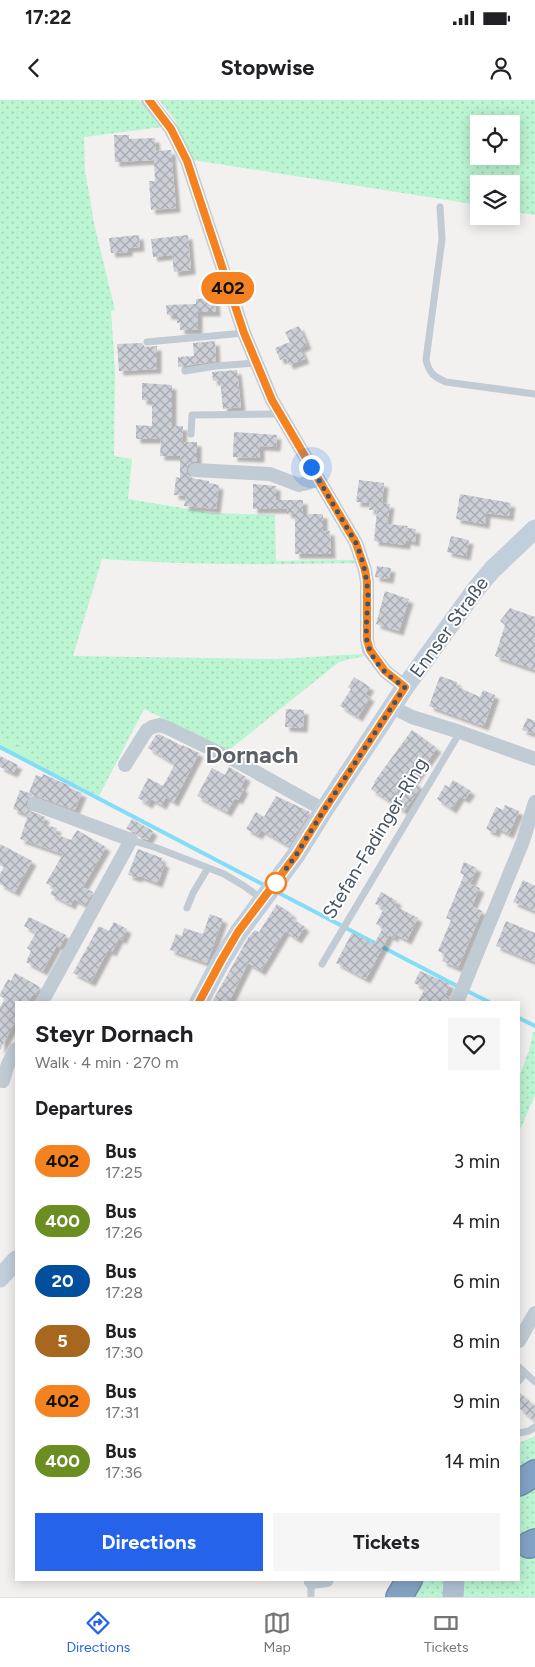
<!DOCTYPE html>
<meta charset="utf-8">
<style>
:root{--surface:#fff;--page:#f6f6f6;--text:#202124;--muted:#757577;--line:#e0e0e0;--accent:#2563eb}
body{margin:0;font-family:Figtree,sans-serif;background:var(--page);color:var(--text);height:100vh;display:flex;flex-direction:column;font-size:19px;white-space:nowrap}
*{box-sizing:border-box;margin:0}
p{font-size:16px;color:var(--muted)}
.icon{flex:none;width:28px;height:28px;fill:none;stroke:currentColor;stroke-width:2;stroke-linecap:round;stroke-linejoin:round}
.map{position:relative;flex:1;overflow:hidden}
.sheet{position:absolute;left:15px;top:901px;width:505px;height:580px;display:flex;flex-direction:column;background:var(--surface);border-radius:0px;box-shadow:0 2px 12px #0003}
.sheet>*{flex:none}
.badge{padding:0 10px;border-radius:16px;font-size:18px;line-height:32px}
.controls{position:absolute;left:470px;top:15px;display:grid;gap:10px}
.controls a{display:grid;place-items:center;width:50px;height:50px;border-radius:0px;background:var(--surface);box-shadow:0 2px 12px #0003;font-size:25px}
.you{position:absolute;width:25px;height:25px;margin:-12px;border:4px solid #fff;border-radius:50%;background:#1a73e8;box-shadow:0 0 0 8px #1a73e833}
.map>.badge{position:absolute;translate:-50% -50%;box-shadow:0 0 0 2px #fff}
h2{padding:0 20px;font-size:19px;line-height:45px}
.round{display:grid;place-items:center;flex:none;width:52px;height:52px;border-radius:0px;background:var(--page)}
.head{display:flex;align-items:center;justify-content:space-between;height:85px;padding:0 20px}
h1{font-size:24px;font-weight:700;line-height:38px}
.primary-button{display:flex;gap:10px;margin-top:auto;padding:10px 20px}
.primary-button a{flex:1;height:58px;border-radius:0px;background:var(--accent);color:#fff;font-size:20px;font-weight:700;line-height:58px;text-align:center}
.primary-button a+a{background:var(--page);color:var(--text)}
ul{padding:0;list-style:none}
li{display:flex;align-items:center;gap:15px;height:60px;padding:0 20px}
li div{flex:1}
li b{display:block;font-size:19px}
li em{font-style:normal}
li .badge{min-width:55px;font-weight:700;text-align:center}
.status{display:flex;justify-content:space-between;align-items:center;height:35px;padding:0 25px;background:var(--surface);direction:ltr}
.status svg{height:14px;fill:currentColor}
header{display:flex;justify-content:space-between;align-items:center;height:65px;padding:0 20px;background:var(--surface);font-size:22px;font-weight:700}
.dock{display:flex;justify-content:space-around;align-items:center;height:70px;border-top:1px solid var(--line);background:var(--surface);font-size:14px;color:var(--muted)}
.dock a{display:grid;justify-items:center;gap:2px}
.dock .active{color:var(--accent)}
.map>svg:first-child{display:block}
.green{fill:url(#green-dots);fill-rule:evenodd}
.forest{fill:url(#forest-firs)}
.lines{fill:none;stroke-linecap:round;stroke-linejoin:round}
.stream{stroke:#84ddf6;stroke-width:4}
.building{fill:url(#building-cross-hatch);filter:url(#shadow)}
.highway-casing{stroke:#6e8db0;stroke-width:28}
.lane{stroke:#c0cbd4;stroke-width:7}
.street{stroke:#c0cbd4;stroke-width:14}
.secondary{stroke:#c1cedb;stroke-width:19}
.primary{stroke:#aec0d2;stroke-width:21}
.highway{stroke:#83a3c4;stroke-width:25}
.line-casing{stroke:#fff;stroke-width:11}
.line{stroke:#f58220;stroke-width:8}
.walk{stroke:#465461;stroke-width:5;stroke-dasharray:0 9}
.stop-dot{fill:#fff;stroke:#f58220;stroke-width:2.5}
.labels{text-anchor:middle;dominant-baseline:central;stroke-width:4;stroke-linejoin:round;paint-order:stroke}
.street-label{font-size:19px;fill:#465461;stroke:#fff}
.district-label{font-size:24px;font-weight:bold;fill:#5c6167;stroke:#fff}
</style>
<div class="status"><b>17:22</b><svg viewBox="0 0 49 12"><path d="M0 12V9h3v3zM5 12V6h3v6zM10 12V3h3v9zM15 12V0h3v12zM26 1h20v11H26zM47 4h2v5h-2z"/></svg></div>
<header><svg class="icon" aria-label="back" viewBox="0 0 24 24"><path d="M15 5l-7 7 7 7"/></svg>Stopwise<svg class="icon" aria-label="person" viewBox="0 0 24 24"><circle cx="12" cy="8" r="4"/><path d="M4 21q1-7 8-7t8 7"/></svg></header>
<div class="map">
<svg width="535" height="1497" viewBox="0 0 535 1497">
<defs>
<pattern id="green-dots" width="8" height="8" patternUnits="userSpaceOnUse" patternTransform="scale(1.25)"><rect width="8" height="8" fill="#bbf5d2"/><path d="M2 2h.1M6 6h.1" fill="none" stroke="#a2d4b7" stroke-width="1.8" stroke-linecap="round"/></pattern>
<pattern id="forest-firs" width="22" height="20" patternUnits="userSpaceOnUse" patternTransform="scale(1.25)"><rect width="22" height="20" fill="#bbf5d2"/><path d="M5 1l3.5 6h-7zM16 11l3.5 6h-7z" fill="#a2d4b7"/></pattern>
<pattern id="building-cross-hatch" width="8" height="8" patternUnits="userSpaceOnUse" patternTransform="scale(1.25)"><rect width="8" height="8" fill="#cccfd6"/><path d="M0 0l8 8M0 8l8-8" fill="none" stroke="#a7abb1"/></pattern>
<filter id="shadow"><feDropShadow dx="4.5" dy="4.5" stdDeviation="1" flood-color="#0004"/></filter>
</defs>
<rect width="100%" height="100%" fill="#f3f0f0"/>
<!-- green -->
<path class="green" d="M0,0H139L162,27L84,37L85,70L94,123L115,210L111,211L115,271L114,356L132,359L128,399L213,413L275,415L276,461L357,460L356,463C271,465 187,465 102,459L73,556L277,559L361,554L364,556L339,562L229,650L144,609L99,696L28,660L29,651L0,635Z
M159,0H535V115L511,111V84H479V105L193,60L180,33L175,20ZM479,24H511V56H479Z
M533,932H535V995L519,1032V978L530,947Z
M535,1336V1366L519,1376V1343Z
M535,1382V1434L528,1437H519V1392Z
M519,1449L535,1457V1497H460L462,1480H519Z
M418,1480H449L445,1497H407Z"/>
<!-- forest -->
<path class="forest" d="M0,635L29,651L28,660L25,661L0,650Z"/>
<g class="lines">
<!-- stream -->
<path class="stream" d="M0,647L266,786
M277,792L459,887
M465,890L489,902
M519,918L535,926"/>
</g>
<!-- building -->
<path class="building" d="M114,35H129V39L155,38L156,51L171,50L176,108L151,110L149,81H155L154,60L115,62Z
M139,135L140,147L128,148V152L111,153L109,138Z
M188,135L191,170L174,172L172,155L153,157L151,139Z
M215,198L216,212H198V230H180V223H177V215H167L166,205L196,204V199Z
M299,226L307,245L300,248L305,259L289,265L286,258L280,260L275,248L290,242L285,232Z
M215,241L216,261L178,267V257L194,256L193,243Z
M142,243L145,247L157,246V269L119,271L117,244Z
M237,270L241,307L223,309L220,280L213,281L212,272Z
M142,283L172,285V326H183L182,342H197V361L192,362L188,365L186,369L187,374L191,378L209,381V383L219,385L216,409L184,406L186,396L174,395L176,377L180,378V356H160L161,339H136V325L152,326V301L142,300Z
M234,332L277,335L276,347L260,346V358L233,357Z
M359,380L384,383L382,403L390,404L387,424L408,426L407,428L416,429L415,442L406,440V445L374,441L377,410H369L370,403L356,402Z
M253,384L276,386V400H303V413L287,414V409H253Z
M460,394L511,403L509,416L486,413L485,424L456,419Z
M295,414H323V431H330L331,454H295Z
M451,436L469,440L466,456L447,452Z
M377,466L391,468L389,479L375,477Z
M385,491L409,499L399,531L376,524Z
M510,508L535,517V570L495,556L505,525L500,521Z
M440,576L457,582L456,586L480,597L483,590L495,595L484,626L429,606Z
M354,577L370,587L365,594L370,597L358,617L340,606L351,589L348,587Z
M286,609L304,610L303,628L285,627Z
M527,618L535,621V634L522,630Z
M412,630L437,648L413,681L421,687L404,711L371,689L375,683L374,682Z
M159,634L182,646V645L199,653L174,702L166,697L162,705L151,699L148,704L138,698L148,678L163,686L175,664L148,648L156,635Z
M0,656L18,665L13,673L0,667Z
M229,667L246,677L241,687L244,689L238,700L235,698L227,712L197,696L212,668L225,675Z
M43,674L70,686L69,688L82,693L75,710L33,695L26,701V706L28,710L45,717L43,724L57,728L55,734L71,740L77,730L106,747L83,787L93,792L85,805L74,799L71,805L50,794L54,788L46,783L63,754L20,739L28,715L13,709L20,690L29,693L36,675L42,677Z
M453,680L471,691L465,699L460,696L452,709L437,699L445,685L449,687Z
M276,696L310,712L289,746L261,730L258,735L246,729L256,712L264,717Z
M505,705L519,711L509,734L497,728L495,733L486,729L496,707L503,710Z
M132,719L153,731L148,740L139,737L135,732L126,729Z
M0,744L32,761L15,792L0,784V774L4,767L0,765Z
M138,749L162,758L161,762L165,763L158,783L139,776L137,778L128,775Z
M464,762L477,768L470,784L480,788L472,806L482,811L458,868L442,861L445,854L438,851L451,820L446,818L464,775L460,773Z
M523,780L535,786V811L513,802Z
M381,792L397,801L395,806L418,818L407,840L395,834L394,838L389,835L366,879L336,863L352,833L374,844L383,828L376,824L384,808L375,804Z
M277,804L292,814L290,817L305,827L297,839L285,831L261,871L248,863L229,902H212L248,838L255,830L259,832Z
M210,814L223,819L207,863L170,850L176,834L182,836L184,828L203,834Z
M29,817L66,835L60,847L57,845L43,871L26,862L31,851L27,848L36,833L24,826Z
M506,821L535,833V862L496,846Z
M114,822L127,829L122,840L119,838L112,852L108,850L91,882L73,873L99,826L109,831Z
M420,871L450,884L445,895L450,897L448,902H418L425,888L414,883Z
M15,873L40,887L36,895L33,894L28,902H16V920L0,950V907L5,899L0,896V894L8,879L11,881Z
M519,1292L535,1306V1322L519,1308Z"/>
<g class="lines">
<defs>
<path id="highway" d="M519,1383L535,1373
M529,1445L535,1442
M399,1497L409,1480"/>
</defs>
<!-- highway casing -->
<use href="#highway" class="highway-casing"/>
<!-- lane -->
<path class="lane" d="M440,107L442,139L426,260C429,273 434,277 446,282L535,294
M147,242L244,233
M185,271L216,266L256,263
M191,334L192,315L280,314
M131,740L157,748L224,774L244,786L262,799
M187,808L193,793L208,768
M322,864L460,632
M519,1267L535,1282
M519,1281L525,1273
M519,1333L529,1331L535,1327
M311,1497V1482"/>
<!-- street -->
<path class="street" d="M148,0L171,29L187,61L244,233L272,300L356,443L365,470L367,482V540L369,550L385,571L405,587
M195,370L270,374L299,385L308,383L318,379
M392,607L412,617L460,632L535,659
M125,665L147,630L152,627L160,625L168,628L238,662L324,710
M34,704L131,740L42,902
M457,902L523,741L535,702
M3,981L8,964L16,949
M519,1241L535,1213
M311,1482L327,1480"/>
<!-- secondary -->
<path class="secondary" d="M199,902L221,861L239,832L296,755L324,710L405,587L476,489L492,470L535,429
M0,1178L16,1160"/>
<!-- primary -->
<path class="primary" d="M453,1497L454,1480"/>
<!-- highway -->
<use href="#highway" class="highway"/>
</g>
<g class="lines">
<defs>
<path id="line" d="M149,0L171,29L187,61L244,233L272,300L356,443L365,470L367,482V540L370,550L385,571L405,587L324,710L296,755L238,832L221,861L199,902"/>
</defs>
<!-- line casing -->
<use href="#line" class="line-casing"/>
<!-- line -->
<use href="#line" class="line"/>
<!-- walk -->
<path class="walk" d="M276,783L296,755L324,710L405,587C388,577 371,561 367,541C365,526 368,510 368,495C367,477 363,460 356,443L311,367"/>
</g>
<!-- markers -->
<circle class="stop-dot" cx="276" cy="783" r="10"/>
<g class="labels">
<!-- street labels -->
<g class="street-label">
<text transform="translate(449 527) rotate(-54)">Ennser Straße</text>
<text transform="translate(375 738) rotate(-59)">Stefan-Fadinger-Ring</text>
</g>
<!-- district labels -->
<g class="district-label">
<text x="252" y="654">Dornach</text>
</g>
</g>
</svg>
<div class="controls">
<a><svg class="icon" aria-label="locate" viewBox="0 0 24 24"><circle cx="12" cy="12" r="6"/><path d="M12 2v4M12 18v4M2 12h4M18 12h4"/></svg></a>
<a><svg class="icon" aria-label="layers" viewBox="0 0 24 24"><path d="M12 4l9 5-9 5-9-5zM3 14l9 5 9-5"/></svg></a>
</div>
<div class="you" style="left:311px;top:367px"></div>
<b class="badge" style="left:228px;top:188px;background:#f58220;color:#111">402</b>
<section class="sheet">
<div class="head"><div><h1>Steyr Dornach</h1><p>Walk · 4 min · 270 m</p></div><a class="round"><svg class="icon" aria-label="heart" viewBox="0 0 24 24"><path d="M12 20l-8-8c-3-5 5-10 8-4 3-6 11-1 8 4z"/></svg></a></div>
<h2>Departures</h2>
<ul>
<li><span class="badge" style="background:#f58220;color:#111">402</span><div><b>Bus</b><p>17:25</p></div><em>3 min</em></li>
<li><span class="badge" style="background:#6b8e23;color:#fff">400</span><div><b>Bus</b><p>17:26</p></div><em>4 min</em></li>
<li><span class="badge" style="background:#024f9e;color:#fff">20</span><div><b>Bus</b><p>17:28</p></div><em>6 min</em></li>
<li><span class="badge" style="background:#a7671f;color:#fff">5</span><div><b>Bus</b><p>17:30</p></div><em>8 min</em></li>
<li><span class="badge" style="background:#f58220;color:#111">402</span><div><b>Bus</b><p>17:31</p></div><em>9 min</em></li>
<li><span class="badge" style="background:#6b8e23;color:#fff">400</span><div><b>Bus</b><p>17:36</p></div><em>14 min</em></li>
</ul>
<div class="primary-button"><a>Directions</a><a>Tickets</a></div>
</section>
</div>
<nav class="dock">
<a class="active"><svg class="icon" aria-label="directions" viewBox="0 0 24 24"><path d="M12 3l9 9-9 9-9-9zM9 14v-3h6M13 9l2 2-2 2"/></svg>Directions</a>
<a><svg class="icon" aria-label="map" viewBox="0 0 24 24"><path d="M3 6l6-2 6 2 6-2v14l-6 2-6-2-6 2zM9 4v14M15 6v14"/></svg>Map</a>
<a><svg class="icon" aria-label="tickets" viewBox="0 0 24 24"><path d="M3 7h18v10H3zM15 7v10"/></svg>Tickets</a>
</nav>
